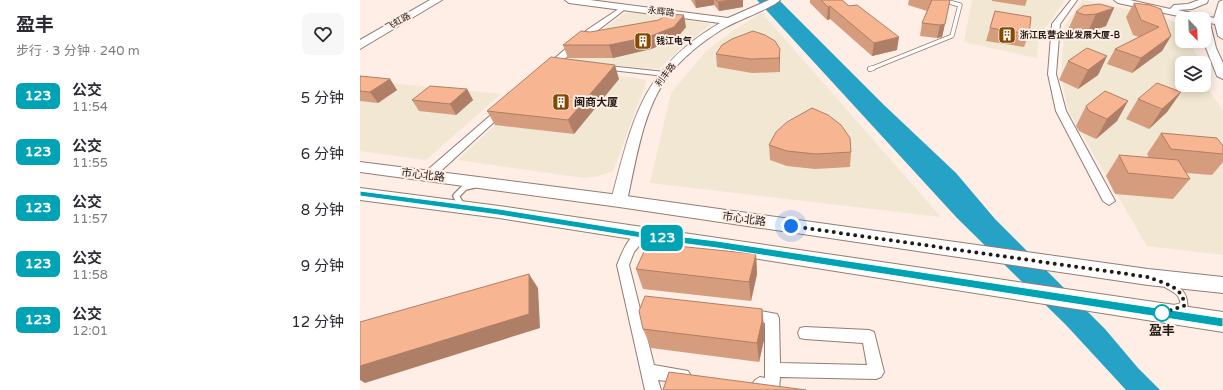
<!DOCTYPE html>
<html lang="zh">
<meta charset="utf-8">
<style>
:root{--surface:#fff;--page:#f7f7f7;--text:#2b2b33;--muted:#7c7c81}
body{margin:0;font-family:"Varela Round","Noto Sans SC",sans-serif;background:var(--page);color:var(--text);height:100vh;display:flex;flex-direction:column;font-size:15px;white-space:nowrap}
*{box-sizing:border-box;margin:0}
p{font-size:13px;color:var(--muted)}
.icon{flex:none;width:22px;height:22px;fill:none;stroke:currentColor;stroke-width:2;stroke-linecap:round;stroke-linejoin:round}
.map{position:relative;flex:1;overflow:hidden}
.sheet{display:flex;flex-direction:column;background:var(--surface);width:360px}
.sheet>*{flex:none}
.badge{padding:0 8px;border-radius:6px;font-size:14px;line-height:26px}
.needle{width:26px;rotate:157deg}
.buttons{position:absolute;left:815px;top:12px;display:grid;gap:8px}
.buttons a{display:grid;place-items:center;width:36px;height:36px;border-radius:8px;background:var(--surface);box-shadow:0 2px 10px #0003;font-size:20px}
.you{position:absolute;width:20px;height:20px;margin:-10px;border:3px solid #fff;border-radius:50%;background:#1a73e8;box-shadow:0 0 0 6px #1a73e833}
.map>.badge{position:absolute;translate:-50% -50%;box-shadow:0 0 0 2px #fff}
.round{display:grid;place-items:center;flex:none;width:42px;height:42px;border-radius:8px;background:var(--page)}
.summary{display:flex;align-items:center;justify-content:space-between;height:68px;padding:0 16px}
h1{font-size:19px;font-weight:700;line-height:30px}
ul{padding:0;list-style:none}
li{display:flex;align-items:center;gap:12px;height:56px;padding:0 16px}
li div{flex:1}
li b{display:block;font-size:15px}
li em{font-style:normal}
li .badge{min-width:44px;font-weight:700;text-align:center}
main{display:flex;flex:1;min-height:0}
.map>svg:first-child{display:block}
.commercial{fill:#f1e7d2}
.water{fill:#26a2c6}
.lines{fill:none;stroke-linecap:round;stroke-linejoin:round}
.lane-far3-casing{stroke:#947c70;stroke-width:5}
.lane-far2-casing{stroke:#947c70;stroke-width:6}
.lane-far1-casing{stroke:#947c70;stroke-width:8}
.lane-casing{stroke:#947c70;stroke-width:9}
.street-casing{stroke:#947c70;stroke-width:2}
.secondary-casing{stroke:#947c70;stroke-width:2}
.primary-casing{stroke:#947c70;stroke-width:2}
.lane-far3{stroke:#fff;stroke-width:3.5}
.lane-far2{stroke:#fff;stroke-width:4.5}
.lane-far1{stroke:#fff;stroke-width:5.5}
.lane{stroke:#fff;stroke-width:7}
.street{fill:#fff;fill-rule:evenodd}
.secondary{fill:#fff;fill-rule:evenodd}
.primary{fill:#fff;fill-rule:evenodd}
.wall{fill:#d59c7d}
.shaded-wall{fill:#ae7f66}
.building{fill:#f8b591;stroke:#ae7f66}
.line{fill:#00a3b4;stroke:#fff}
.walk{stroke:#241b16;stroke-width:4;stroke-dasharray:0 7.2}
.stop-dot{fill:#fff;stroke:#00a3b4;stroke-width:2}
.labels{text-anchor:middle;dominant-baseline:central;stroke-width:4;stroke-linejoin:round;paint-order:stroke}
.far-street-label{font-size:9px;fill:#241b16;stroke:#feeee6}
.far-poi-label{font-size:9px;font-weight:bold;fill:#241b16;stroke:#feeee6;text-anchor:start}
.poi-label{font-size:11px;font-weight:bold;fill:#241b16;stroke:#feeee6;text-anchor:start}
.street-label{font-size:11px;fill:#241b16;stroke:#feeee6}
.near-stop-label{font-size:13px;font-weight:bold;fill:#241b16;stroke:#feeee6}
</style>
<main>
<section class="sheet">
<div class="summary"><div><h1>盈丰</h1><p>步行 · 3 分钟 · 240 m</p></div><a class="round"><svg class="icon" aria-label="heart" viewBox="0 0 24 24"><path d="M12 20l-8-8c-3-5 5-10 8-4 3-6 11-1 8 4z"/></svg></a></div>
<ul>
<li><span class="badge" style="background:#00a3b4;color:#fff">123</span><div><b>公交</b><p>11:54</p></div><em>5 分钟</em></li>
<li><span class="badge" style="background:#00a3b4;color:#fff">123</span><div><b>公交</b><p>11:55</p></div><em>6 分钟</em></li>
<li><span class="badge" style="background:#00a3b4;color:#fff">123</span><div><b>公交</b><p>11:57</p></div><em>8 分钟</em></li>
<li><span class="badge" style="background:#00a3b4;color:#fff">123</span><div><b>公交</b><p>11:58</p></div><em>9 分钟</em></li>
<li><span class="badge" style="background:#00a3b4;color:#fff">123</span><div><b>公交</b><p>12:01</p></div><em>12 分钟</em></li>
</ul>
</section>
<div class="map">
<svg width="863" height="390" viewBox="0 0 863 390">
<rect width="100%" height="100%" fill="#feeee6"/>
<!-- commercial -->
<path class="commercial" d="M612,0H705L679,37L677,58L604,42Z
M723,0L806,17L822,28V41H829L841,63H822V85H844V68L849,91L863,110V255L787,246L708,110L701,75L705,25Z
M265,13H285L351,24L322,47L299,69L203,60Z
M402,13L581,217L290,183L311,93L345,52L374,30Z
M197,66L287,80L253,171L239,176L224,178L98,160Z
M0,80L141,94L66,160L0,151Z"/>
<!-- water -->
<path class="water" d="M397,0H419L524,105L596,173L635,219L745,329L778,368L800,390H766L706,325L597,218Z"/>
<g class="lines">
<defs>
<path id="lane-far3" d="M510,69L592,36L600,5L582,0"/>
<path id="lane-far2" d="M510,69L513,68"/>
<path id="lane-far1" d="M102,206L96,196L105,187L114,185"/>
<path id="lane" d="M808,285C818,290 824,294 824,306L816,308"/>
<path id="street" d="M711,0H717L700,24L696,74L706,111L755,201L749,205L743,201L696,111L688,74L692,24Z
M263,6L268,7L233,34L192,70H186V66L227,30Z
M239,65L305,72L309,74L305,76L242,69L238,67Z
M142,107L147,110L145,112L72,179H64L63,176L64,173L139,108Z
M282,230L286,232L288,235L274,252L269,265L294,365L328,371L331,376L328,381L323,383L298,380L301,390H285L257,265C262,253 268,235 282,230Z
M389,309L417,314L419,318L420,363L507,365L503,343L445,339L440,338L438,333L440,328L445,327L509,330L514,332L524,372L521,377L516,379L420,377L419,390H394L392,385L395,380L400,377L405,378V323L384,319L382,315L384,311Z"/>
<path id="secondary" d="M205,0H230L368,18L409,0H420C413,8 375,21 361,30C342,42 323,57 309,75C283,108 276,161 267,201L264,205L259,206L254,205L251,201C273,119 281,69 360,23L209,3Z
M754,0H770L810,9L814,5L828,4L839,0H848L847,3L832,9L818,10L854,18L859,2L863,0V39L858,36L855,24L850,23L856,48L863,63V79L857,76L846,48L844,19H832L758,3Z"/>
<path id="primary" d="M70,0H82L0,49V40Z
M0,162L259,195L788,269L863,277V293L788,285L259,207L0,172Z
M0,188L139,206L863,312V332L139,218L0,200Z"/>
</defs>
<!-- lane-far3 casing -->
<use href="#lane-far3" class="lane-far3-casing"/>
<!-- lane-far2 casing -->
<use href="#lane-far2" class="lane-far2-casing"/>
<!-- lane-far1 casing -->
<use href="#lane-far1" class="lane-far1-casing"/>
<!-- lane casing -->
<use href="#lane" class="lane-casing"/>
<!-- street casing -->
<use href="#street" class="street-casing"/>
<!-- secondary casing -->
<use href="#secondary" class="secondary-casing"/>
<!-- primary casing -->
<use href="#primary" class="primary-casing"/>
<!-- lane-far3 -->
<use href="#lane-far3" class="lane-far3"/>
<!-- lane-far2 -->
<use href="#lane-far2" class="lane-far2"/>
<!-- lane-far1 -->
<use href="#lane-far1" class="lane-far1"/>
<!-- lane -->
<use href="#lane" class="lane"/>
<!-- street -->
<use href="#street" class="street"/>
<!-- secondary -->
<use href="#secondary" class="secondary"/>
<!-- primary -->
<use href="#primary" class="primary"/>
</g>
<!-- wall -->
<path class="wall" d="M331,0H383V7L359,11L354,5L336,8Z
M450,0H482L537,50L512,56L470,19L467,20L450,3Z
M549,0H590L582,37L577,38L560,36L562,23L567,11L548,5Z
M632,0H667L665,6L632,1Z
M774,3L811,36L802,51L772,73L747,64L755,49L779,37L773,35L766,17Z
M740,4L746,26L728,32L717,33L708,30L716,12Z
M635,11L669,34L664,47L626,41Z
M326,27L316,39L291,49L253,58H208L203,45L230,32Z
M420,49V72L392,73L357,67L356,54Z
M747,56L738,75L718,89L699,80L708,61Z
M0,76L30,79L37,90L18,103L0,101Z
M259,79L214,134L135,125L127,111Z
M107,89L113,100L96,115L59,111L52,100Z
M821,92L807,112L789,129L766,119L778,99Z
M768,101L757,121L736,139L719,131L716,126L726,106Z
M801,133L863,146V162L852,175L826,173L830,179L813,199L755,194L746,176L759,155L789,158L787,154Z
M409,145L491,152L490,167L455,169L427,166L410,160Z
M396,254L397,274L391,301L283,289L276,269Z
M402,309L404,328V340L399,362L291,348L283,329Z"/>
<!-- shaded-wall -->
<path class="shaded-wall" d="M335,0H354V5L336,8Z
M370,0H383V7L359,11L358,2Z
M470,6V19L467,20L468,7Z
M754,8L746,26L728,32L736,14Z
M324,15L326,27L316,39L291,49L253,58L249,45Z
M585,24L582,37L577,38L580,25Z
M811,36L802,51L772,73L781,58Z
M539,37L537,50L512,56L514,43Z
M420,49V72L419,58Z
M747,56L738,75L718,89L728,70Z
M255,65L259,79L214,134L208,120Z
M30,79L37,90L18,103L10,92Z
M107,89L113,100L96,115L90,104Z
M821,92L807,112L789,129L802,109Z
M768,101L757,121L736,139L747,119Z
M396,254L397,274L391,301L389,282Z
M169,274L178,288L180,328L5,383L0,380V366Z
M402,309L404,328V340L399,362L397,343Z"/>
<!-- building -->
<path class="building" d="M356,0H370L358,2Z
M461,0H482L489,6L497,5L539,37L514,43L470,6L468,7Z
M572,0H590L585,24L580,25L562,23Z
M774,3L790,5L801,9L811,36L781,58L755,49L799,27L781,20Z
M740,4L754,8L736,14L725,15L716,12L723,6Z
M635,11L671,17L669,34L630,28Z
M307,14L324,15L314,27L288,37L249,45H203L221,31L230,32L299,20Z
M393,31L405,35L415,41L420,49L419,58L391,59L356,54L362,45L372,39Z
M727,48L747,56L728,70L708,61Z
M191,57L255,65L208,120L127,111Z
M0,76L30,79L10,92L0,91Z
M797,83L821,92L802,109L778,99Z
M70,86L107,89L90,104L52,100Z
M745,91L768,101L747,119L729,111L726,106Z
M452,108L468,115L481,125L490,138L491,152L456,154L427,151L409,145L416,132L427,122Z
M801,133L857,138L863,146V154L811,149Z
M759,155L818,160L830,179L768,173Z
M288,243L396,254L389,282L276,269Z
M169,274V314L0,366V322Z
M285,296L402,309V321L397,343L283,329L279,311Z
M309,372L446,390H303Z"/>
<!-- line -->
<path class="line" d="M0,191L139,209L282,232L357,241L863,318V327L357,248L282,238L139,215L0,196Z"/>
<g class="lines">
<!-- walk -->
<path class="walk" d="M431,226L788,277C803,283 825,287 824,306L802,313"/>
</g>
<!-- icons -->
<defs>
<symbol id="building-square" viewBox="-11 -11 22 22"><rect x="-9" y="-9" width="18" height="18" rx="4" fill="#844800" stroke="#feeee6"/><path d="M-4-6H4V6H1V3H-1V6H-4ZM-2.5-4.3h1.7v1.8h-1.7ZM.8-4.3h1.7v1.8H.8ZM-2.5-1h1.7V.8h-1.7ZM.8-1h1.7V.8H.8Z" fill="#fff"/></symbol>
</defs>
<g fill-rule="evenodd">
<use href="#building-square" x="637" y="25" width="20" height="20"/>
<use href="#building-square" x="273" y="31" width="20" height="20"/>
<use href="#building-square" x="191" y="92" width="20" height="20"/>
</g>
<!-- markers -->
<circle class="stop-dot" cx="802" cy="313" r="8"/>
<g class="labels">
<!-- far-street labels -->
<g class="far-street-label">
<text transform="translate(301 12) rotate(7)">永辉路</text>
<text transform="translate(38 22) rotate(-29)">飞虹路</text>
<text transform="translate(306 75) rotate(-53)">利丰路</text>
</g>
<!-- far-poi labels -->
<g class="far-poi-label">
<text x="660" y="35">浙江民营企业发展大厦-B</text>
<text x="296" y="41">钱江电气</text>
</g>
<!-- poi labels -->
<g class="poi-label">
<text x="214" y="102">闽商大厦</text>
</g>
<!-- street labels -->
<g class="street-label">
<text transform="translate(63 175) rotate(7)">市心北路</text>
<text transform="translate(384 219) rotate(8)">市心北路</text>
</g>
<!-- near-stop labels -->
<g class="near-stop-label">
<text x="802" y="331">盈丰</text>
</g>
</g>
</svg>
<div class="buttons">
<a><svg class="needle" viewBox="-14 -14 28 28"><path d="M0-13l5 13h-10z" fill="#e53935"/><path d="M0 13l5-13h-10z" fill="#7c7c81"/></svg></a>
<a><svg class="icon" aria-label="layers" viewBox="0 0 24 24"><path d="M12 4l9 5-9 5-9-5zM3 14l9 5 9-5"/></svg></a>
</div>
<div class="you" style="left:431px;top:226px"></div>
<b class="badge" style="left:302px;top:238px;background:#00a3b4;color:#fff">123</b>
</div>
</main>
